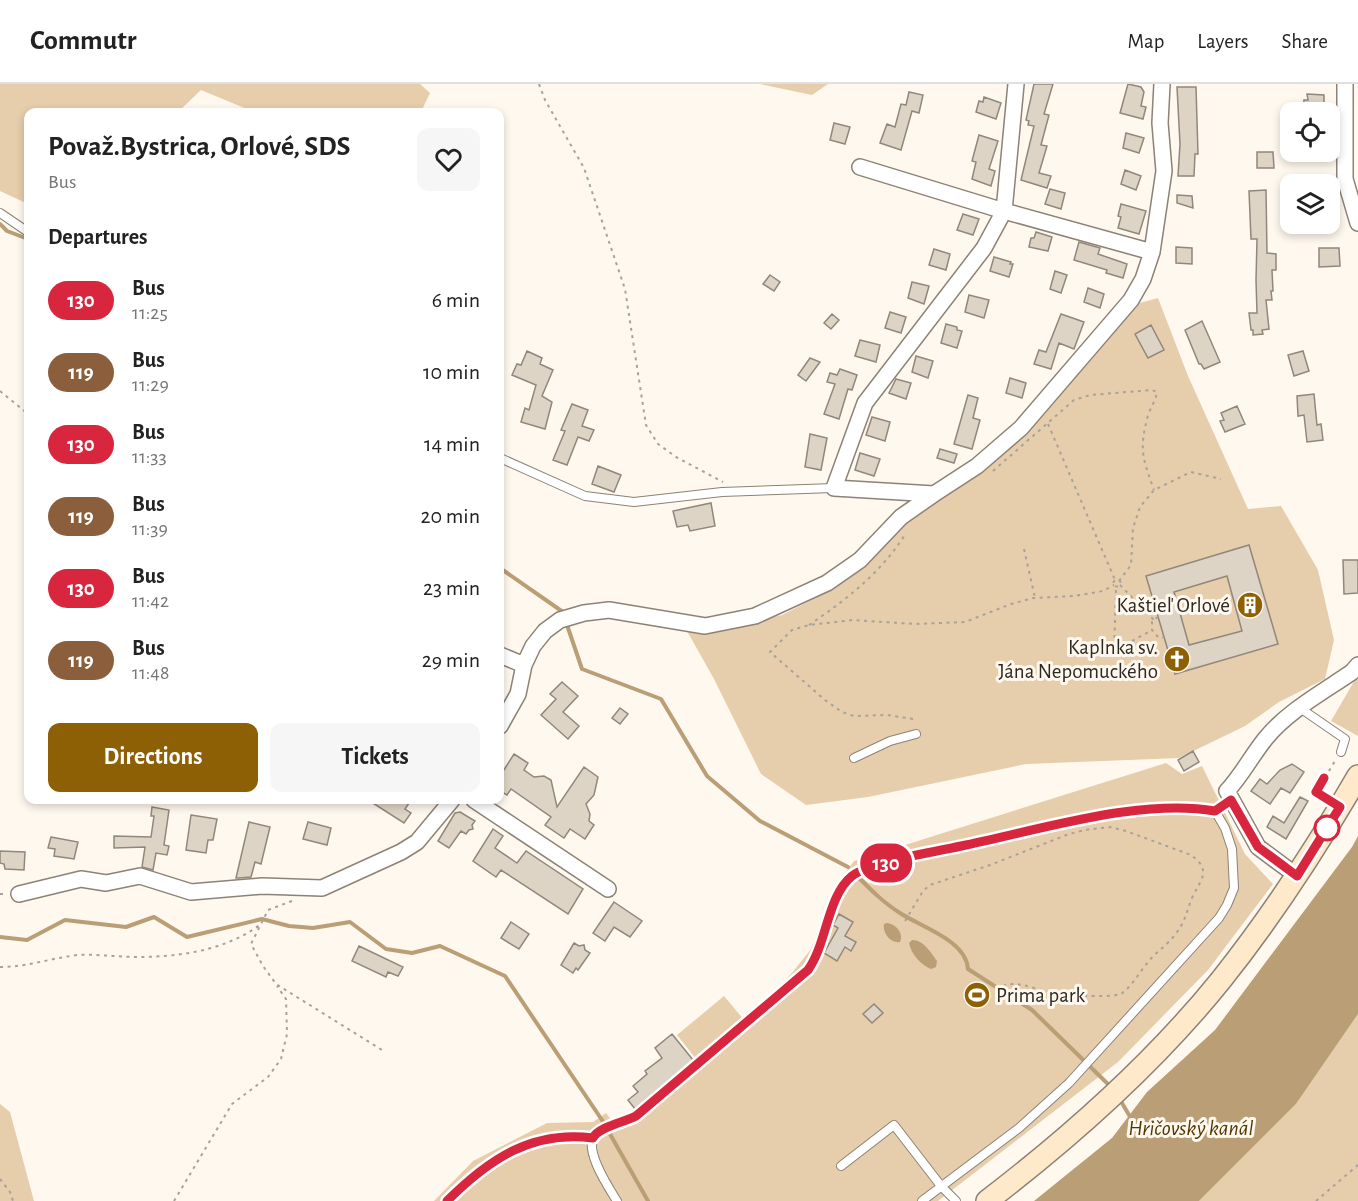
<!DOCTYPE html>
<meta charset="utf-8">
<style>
:root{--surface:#fff;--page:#f6f6f6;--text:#222;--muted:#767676;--line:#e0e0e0;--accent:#8d6005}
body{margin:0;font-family:"Alegreya Sans",sans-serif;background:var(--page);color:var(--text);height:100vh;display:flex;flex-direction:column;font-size:22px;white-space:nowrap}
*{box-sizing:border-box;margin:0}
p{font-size:20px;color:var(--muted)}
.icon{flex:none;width:33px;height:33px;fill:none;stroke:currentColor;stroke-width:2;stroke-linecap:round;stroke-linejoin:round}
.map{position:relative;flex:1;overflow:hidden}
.side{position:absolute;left:24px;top:24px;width:480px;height:696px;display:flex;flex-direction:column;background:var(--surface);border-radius:12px;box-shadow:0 3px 9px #0003}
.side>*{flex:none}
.badge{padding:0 12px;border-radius:20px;font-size:21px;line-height:39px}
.tools{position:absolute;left:1280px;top:18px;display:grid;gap:12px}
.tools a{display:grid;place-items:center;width:60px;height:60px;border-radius:12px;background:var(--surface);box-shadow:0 3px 9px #0003;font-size:30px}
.map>.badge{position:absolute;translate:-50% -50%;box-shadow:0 0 0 3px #fff}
h2{padding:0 24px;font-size:22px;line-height:54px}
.round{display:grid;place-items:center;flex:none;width:63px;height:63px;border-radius:12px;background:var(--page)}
.summary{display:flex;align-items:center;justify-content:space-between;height:102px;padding:0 24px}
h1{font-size:28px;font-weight:700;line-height:45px}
.button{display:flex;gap:12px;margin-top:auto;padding:12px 24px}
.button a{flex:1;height:69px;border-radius:12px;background:var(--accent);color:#fff;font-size:24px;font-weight:700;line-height:69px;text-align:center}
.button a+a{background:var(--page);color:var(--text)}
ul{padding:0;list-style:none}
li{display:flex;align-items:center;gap:18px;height:72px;padding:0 24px}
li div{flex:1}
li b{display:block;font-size:22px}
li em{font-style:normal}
li .badge{min-width:66px;font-weight:700;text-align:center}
header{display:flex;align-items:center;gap:36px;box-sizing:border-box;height:84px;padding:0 30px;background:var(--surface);border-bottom:2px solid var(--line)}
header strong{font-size:28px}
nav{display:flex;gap:33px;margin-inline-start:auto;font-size:21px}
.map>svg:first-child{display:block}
.green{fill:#e6cdab}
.water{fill:#ba9e75}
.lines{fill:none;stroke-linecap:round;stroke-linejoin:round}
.stream{stroke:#ba9e75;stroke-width:4}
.building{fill:#ded4c5;stroke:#91877a;stroke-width:1.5;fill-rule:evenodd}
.service-casing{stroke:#8c8275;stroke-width:10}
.minor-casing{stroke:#8c8275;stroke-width:18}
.secondary-casing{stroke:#8c8275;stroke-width:24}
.path{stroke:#a8a29a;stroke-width:2;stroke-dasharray:3 4.5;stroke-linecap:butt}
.service{stroke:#fff;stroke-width:8}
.minor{stroke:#fff;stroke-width:15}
.secondary{stroke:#feeacb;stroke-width:21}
.line-casing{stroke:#fff;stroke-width:14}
.line{stroke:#d7263d;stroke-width:9}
.stop-dot{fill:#fff;stroke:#d7263d;stroke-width:3}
.labels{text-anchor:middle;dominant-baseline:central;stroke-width:6;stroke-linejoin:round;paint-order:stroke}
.poi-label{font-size:21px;fill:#2d2923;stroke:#fff8ef;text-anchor:end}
.water-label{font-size:22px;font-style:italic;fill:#533600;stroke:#fff8ef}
</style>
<header>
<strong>Commutr</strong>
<nav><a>Map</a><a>Layers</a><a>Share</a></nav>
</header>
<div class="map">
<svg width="1358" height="1117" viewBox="0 0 1358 1117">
<rect width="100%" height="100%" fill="#fff8ef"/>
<!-- green -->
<path class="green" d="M0,0H420L430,9L421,28H254L201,6L178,28H28V120L0,107Z
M760,0H828L812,11Z
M1158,214L1188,292L1248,425L1281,422L1318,486L1334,556L1325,595L1279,618L1245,642L1179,674L1026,680L868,713L806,721L761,690L714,595L687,547L703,548L782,531L837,503L855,487L907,436L926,421L961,402L1025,349L1136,220Z
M1356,594L1358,596V652L1331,637Z
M1166,679L1182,690L1202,682L1245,770L1273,800L1208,886L1118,978L938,1117H434L473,1077L547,1039L593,1038L606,1029L611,1036C634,1039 679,991 697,976L677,951L724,912L745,937L792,889L811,865L837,800L854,777Z
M1358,930V1117H1199L1296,1020Z
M0,1020L10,1028L34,1117H0Z"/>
<!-- water -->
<path class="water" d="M1358,752V930L1296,1020L1199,1117H1034L1112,1054L1147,1008L1215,946L1352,763Z
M887,839C896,840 904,849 900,858C891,860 882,849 884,840Z
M912,856C924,856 931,869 937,877L936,883L931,885C921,881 911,870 909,859Z"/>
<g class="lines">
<!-- stream -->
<path class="stream" d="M0,140L7,147L28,155
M500,484L563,528L564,531
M566,538L582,585L661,615L707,692L760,737L848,783
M858,793C871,806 884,819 900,829C921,843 966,856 968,885L1032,926L1111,1003
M0,853L27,856L65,836L126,843L154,833L187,853L262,835L289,842L313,844L350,838L386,865L412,869L440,862L505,892L602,1036L648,1117
M1119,1014L1132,1036"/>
</g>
<!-- building -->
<path class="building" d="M1034,0H1053L1044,30L1049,31L1041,61L1047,62L1039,89L1051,92L1047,104L1021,96L1034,42L1028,41L1029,37L1026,36Z
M1128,0L1141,3L1144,8L1141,22L1146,23L1143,35L1120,29Z
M1177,3H1196L1198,70H1195L1194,92H1178L1180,60Z
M909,8L923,11L919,29L912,27L901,66L880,59L887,40L895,43L901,20L906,21Z
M1307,10L1324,11V28L1303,27L1304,16H1308Z
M984,13L1001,19L996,35L976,28L979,17L983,18Z
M834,39L850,43L845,60L830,56Z
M1126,49L1144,54L1139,69L1123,64Z
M979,51L998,57L989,85L995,87L991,102L972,95L976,78L972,77Z
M1257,68H1273L1274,84H1257Z
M1125,86L1141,92L1136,106L1121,100Z
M1050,105L1065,109L1061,125L1045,120Z
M1266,106L1267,169L1276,170V186H1272L1273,207H1271L1272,216H1266L1269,245L1262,246L1263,250L1253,251V246H1251L1249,229H1257L1256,196L1257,155H1251L1249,107Z
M1177,111L1192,112L1193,124L1177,119Z
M1121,120L1146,127L1139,150L1118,144L1121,133L1118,132Z
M963,130L979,135L973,151L957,146Z
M1036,148L1052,153L1048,167L1029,163L1031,154H1034Z
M1079,158L1100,164L1098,170L1127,180L1123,194L1106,189L1107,186L1074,176Z
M1176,163L1192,164V180L1176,179Z
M1319,164H1339L1340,182L1319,183Z
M934,165L950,170L946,186L929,181Z
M994,173L1011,178L1010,180H1013L1009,193L990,187Z
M1055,187L1067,191L1061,209L1050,205Z
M770,191L780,198L774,207L763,200Z
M912,198L929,202L924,220L908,214Z
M1088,204L1104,210L1100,224L1084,218Z
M969,211L989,216L984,234L965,228Z
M890,228L906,233L901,249L885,244Z
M832,230L839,236L831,245L824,239Z
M1061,230L1084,238L1074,265L1059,259L1051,285L1034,280L1039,266L1046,268Z
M1202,237L1220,278L1204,285L1201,280H1199L1185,246Z
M946,240L957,243V246L962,247L957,264L941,259Z
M1151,241L1164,266L1148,274L1135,250Z
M860,256L880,261L876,278L855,272Z
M527,267L542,274L540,280L553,286L542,312L552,318L545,345L521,338L525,324L529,326L536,301L512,291L517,280L521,281Z
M1303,267L1309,287L1294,292L1288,271Z
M916,272L933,277L928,294L912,288Z
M810,274L820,278L806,297L798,291Z
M840,285L857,291L852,306L848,305L839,335L824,330L835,300L827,298L830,289L837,291Z
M1010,294L1026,299L1022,314L1006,309Z
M896,295L911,299L906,315L889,309Z
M1314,310L1317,341L1321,340L1323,356L1307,358L1304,331L1298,332L1297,312Z
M968,311L978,314L973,334L980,336L972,365L954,360Z
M572,320L588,326L582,342L594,346L589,357L578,353L567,381L553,376L565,347L561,346Z
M1237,322L1245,340L1225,348L1220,337L1224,336L1221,329Z
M872,333L890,338L885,357L866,351Z
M810,350L827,354L821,386L805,383Z
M940,365L957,370L954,379L937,374Z
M860,369L880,375L874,392L855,386Z
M598,382L621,391L614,408L592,400Z
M711,419L715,442L690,447L688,441L677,443L673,427Z
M1249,461L1278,560L1175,590L1146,492ZM1227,492L1242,547L1189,561L1174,508Z
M1343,476H1358V509L1344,510Z
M562,598L578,612L563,628L579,642L568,655L541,631L556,615L550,610Z
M620,624L628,630L620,640L612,634Z
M1193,667L1199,678L1184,687L1178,676Z
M514,670L528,679L524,686L534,693L544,692L551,696L557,723L584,683L598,693L594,711L586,720L590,730L589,737L594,741L585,755L570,745L564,754L545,741L551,733L511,705L507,711L500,707V692Z
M1292,680L1304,688L1290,709L1281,704L1270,720L1251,707L1260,695L1267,700L1280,686Z
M1300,713L1308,717L1286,755L1267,743L1273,732L1284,739Z
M368,716H403L409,719L405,725L411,729L404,739Z
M152,723L169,726L164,761L169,762L167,771L156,769L153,786L142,783L145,763L114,764V752L151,753L154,732H151Z
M460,728L475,737L472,741L473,745L469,746L466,750L461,747L449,764L438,757L455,729Z
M191,731L217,735L213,756H208L206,769L186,766Z
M249,738L270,743L261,780L255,778L251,793L239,794H236Z
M308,738L331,744L327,761L303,755Z
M493,745L503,752L495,764L517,779L526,767L583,805L568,830L501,786L496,793L473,777Z
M51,753L78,758L74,775L54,772L55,765L48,764Z
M0,767L25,768L24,786L5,785L4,780L0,779Z
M614,818L642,837L630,853L614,843L605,857L593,849Z
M839,830L853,838L845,852L856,858L851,867L845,863L837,877L824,869L838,844L833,841Z
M511,838L529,850L519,865L501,854Z
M574,859L579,862L584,861L585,866L590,869L578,886L576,884L573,889L561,881Z
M359,862L403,883L398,892L388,888L386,893L352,877Z
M874,920L883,929L872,939L863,930Z
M672,950L693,976L635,1025L628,1016L638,1008L633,1002L647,990L645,987L662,974L655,964Z"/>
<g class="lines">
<defs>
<path id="service" d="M0,129L28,148
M500,374L585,412L634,418L722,408L834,404
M1300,624L1345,655L1341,668
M854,674L890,657L916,650
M1324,694L1316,708L1339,722
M841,1082L894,1041L941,1102L956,1117
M447,1117C490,1075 531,1046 593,1054
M617,1117C609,1104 580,1062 597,1048C602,1043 627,1037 636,1032L808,886C827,860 827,812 852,792C872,776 927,769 953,764C1008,752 1068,735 1123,728C1152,724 1186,721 1215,727
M922,1117L1019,1044L1069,999L1219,834L1227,821L1234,804L1232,765L1225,744L1215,727L1231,716"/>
<path id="minor" d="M1016,0L1004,127L984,164L865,319L834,404L934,410L977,382L1021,344L1131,216L1143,195L1152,168L1164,87L1160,39L1162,0
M1345,0V95L1358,139
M860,83L1004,127L1152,168
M500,571L524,581
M500,642L518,610L524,581L533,562L545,547L560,536L584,529L609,526L705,542L755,532L827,499L860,476L901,433L934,410
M474,716L608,805
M1297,792L1258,763L1227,707C1242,691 1252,671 1266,654C1288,627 1323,608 1352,588L1358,581
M19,810L81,795L106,799L140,792L191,808L262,802L322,804L401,768L417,758L452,716"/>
<path id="secondary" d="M987,1117C1072,1052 1154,979 1221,896C1272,832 1317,763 1358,692"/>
</defs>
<!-- service casing -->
<use href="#service" class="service-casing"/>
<!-- minor casing -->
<use href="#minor" class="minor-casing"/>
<!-- secondary casing -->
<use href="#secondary" class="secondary-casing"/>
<!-- path -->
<path class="path" d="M539,0L545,16L584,84L625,205L646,341L658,360L676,373L723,398
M0,307L28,330
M1048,340L1115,496
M993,387L1074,316L1090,311L1152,306L1157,308C1156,316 1151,323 1148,331C1139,366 1142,372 1154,406
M1024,465L1035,514
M1113.5 499a3.5 3.5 0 1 1 7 0a3.5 3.5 0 1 1-7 0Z
M1119,497L1131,481L1133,444L1140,423L1154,406L1191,388L1221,395
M1120,501L1154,536
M1158,533L1152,537V546L1159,554L1164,553
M809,541C846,516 882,488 906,449
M1132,557L1152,546
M1114,569L1116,503
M913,635L887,631L854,632L842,628L825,616L770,568L792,546L809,541L853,536L915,540L965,538L1011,520L1033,514L1074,512L1103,507L1114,501
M1329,687L1335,677
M0,810H7
M292,817L268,826L251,860L263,882L276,900L382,966
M905,837L923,807L930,801L990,781L1069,750L1085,746L1110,743L1126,747L1191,771C1213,787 1200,796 1192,814C1187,826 1185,838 1177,848C1169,860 1157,867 1148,878C1139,889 1132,902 1121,910C1104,915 1060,910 1042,906C1029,903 1018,898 1005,901L999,912
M0,883C27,883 51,874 78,871C98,870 118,873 138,873C180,873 227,866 261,840
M0,1095L10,1108L13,1117
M174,1117L232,1020L268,993L281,975L287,950L286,915L277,902
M1316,1117L1358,1081"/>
<!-- service -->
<use href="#service" class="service"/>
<!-- minor -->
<use href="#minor" class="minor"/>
<!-- secondary -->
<use href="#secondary" class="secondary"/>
</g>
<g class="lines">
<defs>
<path id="line" d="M447,1117C489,1075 532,1046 593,1054C598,1043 625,1038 636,1032L808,886C827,860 827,812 852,792C871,777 940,767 966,761C1018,750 1071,735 1123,728C1152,724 1186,722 1215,727L1231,716L1258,763L1297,792L1340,723L1316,708L1324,694"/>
</defs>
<!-- line casing -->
<use href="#line" class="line-casing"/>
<!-- line -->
<use href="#line" class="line"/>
</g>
<!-- icons -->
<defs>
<symbol id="building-disc" viewBox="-11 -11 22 22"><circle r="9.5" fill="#8d6005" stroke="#fff8ef"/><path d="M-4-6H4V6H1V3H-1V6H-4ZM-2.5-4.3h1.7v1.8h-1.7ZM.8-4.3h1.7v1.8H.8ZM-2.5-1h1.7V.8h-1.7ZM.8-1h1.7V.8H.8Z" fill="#fff"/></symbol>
<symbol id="church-disc" viewBox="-11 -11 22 22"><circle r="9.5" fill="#8d6005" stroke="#fff8ef"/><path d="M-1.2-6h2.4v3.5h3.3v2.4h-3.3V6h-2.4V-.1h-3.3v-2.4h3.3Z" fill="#fff"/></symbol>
<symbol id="stadium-disc" viewBox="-11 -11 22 22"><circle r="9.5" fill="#8d6005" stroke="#fff8ef"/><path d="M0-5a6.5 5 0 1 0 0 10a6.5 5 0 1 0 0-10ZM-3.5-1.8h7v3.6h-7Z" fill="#fff"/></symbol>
</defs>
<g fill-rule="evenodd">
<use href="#building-disc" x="1235" y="506" width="30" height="30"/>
<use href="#church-disc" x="1162" y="560" width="30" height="30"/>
<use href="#stadium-disc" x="962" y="896" width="30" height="30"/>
</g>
<!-- markers -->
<circle class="stop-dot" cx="1327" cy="744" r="12"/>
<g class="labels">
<!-- poi labels -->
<g class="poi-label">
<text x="1230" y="521">Kaštieľ Orlové</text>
<text x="1158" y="563">Kaplnka sv.<tspan x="1158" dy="24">Jána Nepomuckého</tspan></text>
<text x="996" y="911" text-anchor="start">Prima park</text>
</g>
<!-- water labels -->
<g class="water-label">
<text x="1191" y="1044">Hričovský kanál</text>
</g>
</g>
</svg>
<div class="tools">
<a><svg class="icon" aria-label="locate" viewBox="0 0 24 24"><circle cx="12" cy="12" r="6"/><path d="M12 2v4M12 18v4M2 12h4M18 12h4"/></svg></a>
<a><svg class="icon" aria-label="layers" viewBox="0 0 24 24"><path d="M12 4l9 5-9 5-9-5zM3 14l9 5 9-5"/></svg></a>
</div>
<b class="badge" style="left:886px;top:779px;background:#d7263d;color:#fff">130</b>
<section class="side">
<div class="summary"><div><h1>Považ.Bystrica, Orlové, SDS</h1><p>Bus</p></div><a class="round"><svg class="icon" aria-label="heart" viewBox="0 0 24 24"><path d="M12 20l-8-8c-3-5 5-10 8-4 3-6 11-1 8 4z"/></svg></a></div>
<h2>Departures</h2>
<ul>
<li><span class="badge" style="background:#d7263d;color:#fff">130</span><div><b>Bus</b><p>11:25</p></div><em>6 min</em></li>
<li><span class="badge" style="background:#8b5e3c;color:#fff">119</span><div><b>Bus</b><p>11:29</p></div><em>10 min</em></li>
<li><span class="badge" style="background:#d7263d;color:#fff">130</span><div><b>Bus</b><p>11:33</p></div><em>14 min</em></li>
<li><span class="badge" style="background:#8b5e3c;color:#fff">119</span><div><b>Bus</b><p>11:39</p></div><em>20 min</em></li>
<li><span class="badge" style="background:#d7263d;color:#fff">130</span><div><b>Bus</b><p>11:42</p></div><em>23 min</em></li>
<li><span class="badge" style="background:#8b5e3c;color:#fff">119</span><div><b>Bus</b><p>11:48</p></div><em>29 min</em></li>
</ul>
<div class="button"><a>Directions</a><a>Tickets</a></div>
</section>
</div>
